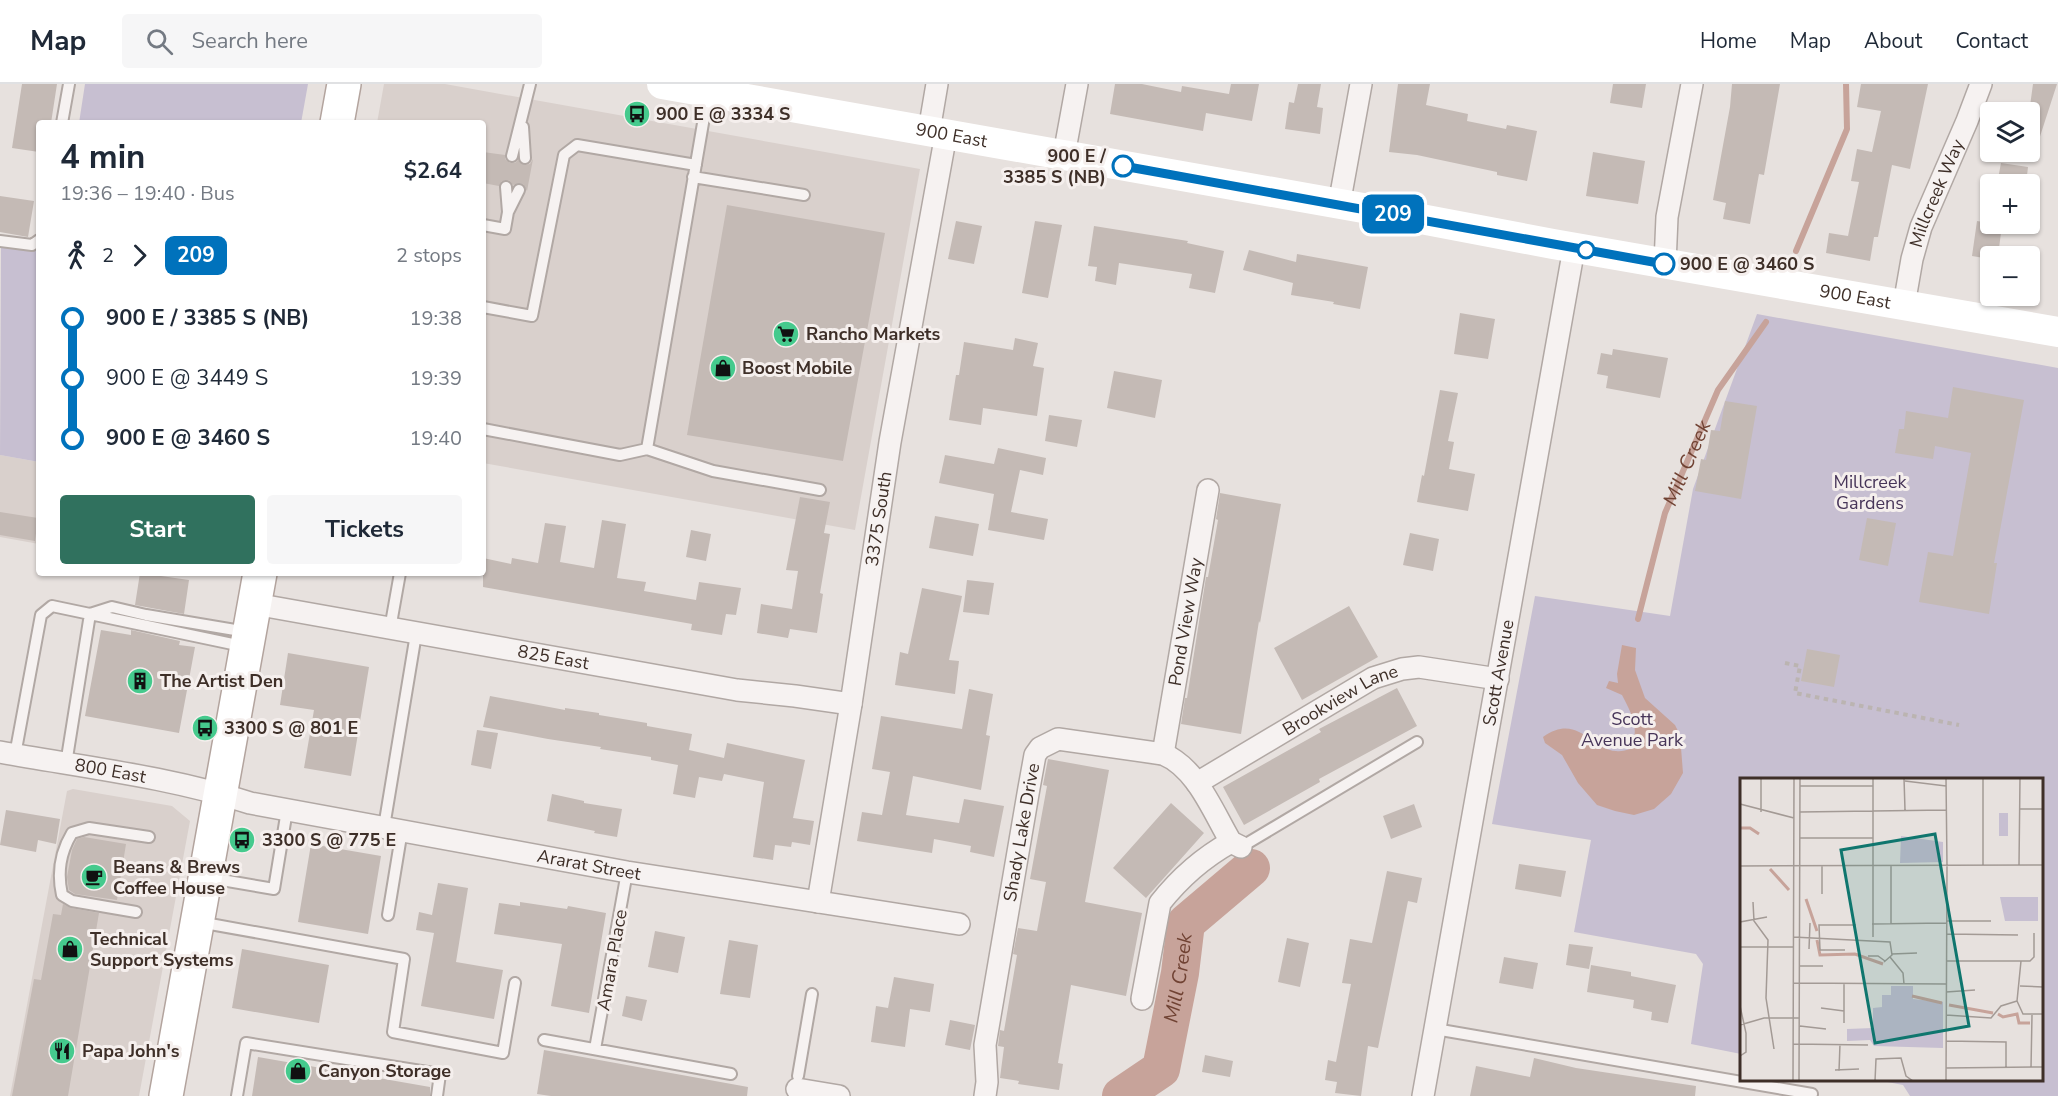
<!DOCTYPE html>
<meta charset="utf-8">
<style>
:root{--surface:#fff;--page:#f6f6f7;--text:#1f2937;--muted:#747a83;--line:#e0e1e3;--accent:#30715e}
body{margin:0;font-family:"Nunito Sans",sans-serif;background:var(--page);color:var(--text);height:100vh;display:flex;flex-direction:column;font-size:22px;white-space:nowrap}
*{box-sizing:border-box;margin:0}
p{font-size:20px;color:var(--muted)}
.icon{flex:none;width:33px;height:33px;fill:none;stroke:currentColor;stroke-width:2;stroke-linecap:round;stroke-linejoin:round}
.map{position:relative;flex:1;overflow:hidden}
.side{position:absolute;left:36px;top:36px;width:450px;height:456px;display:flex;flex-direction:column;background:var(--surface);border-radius:6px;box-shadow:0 2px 4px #0004}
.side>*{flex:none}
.badge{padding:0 12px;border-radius:9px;font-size:21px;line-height:39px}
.controls{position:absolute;left:1980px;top:18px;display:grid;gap:12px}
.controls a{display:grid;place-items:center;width:60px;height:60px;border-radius:6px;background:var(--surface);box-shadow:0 2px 4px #0004;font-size:30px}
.map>.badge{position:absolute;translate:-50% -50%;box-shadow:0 0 0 3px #fff}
.legs{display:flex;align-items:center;gap:9px;height:66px;padding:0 24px;font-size:20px}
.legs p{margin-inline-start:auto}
.headline{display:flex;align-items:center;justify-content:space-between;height:102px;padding:0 24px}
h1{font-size:33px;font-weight:700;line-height:45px}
.action{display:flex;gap:12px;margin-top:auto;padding:12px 24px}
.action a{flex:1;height:69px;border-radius:6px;background:var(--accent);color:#fff;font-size:24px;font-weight:700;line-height:69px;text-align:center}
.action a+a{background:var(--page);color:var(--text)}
ul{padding:0 24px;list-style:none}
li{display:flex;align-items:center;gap:21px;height:60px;font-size:22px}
li i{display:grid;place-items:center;width:9px;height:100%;margin:0 8px;background:currentColor}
li i::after{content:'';width:15px;height:15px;margin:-8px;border:4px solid;border-radius:50%;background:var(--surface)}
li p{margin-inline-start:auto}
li:first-child i{background:linear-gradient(#0000 50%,currentColor 0)}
li:last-child i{background:linear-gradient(currentColor 50%,#0000 0)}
header{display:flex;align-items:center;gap:36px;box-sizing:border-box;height:84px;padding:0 30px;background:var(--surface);border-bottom:2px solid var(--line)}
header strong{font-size:28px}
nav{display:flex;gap:33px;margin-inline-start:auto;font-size:21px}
.search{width:420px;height:54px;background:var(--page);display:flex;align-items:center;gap:15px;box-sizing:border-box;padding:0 21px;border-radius:6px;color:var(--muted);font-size:22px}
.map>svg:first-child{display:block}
.built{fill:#d9d0cc}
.green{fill:#c7bfd1}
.water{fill:#c7a39a}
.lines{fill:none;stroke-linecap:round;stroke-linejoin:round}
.stream{stroke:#c7a39a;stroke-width:6}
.river{stroke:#c7a39a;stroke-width:38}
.building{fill:#c4bab5}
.lane-casing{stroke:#b1a8a4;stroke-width:14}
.street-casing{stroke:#b1a8a4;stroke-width:24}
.primary-casing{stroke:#b3a49e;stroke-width:36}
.path{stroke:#bbb4b1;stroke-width:4;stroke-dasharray:4.5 4.5;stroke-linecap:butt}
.lane{stroke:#f6f2f1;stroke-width:10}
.street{stroke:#f6f2f1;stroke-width:21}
.secondary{stroke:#fff;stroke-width:30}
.primary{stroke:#fff;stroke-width:33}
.line-1-casing{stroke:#fff;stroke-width:14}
.line-1{stroke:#0072bc;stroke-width:9}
.stop-1-dot{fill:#fff;stroke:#0072bc;stroke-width:3}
.labels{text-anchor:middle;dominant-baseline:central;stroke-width:6;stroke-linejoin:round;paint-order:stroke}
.poi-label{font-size:18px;font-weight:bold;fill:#3e2f28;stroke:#f5efed;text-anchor:start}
.street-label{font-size:18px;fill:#3e2f28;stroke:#f5efed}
.stop-label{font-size:18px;font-weight:bold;fill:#3e2f28;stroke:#f5efed;text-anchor:end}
.park-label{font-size:18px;fill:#473559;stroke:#f5efed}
.water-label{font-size:20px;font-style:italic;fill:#704233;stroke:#f5efed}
.inset-river{fill:none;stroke:#c7a39a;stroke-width:3}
.inset-road{fill:none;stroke:#a39a95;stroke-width:1.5}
.view{fill:#0f766e;fill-opacity:0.15;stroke:#0f766e;stroke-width:3}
.inset-edge{fill:none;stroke:#3e2f28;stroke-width:3}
</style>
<header>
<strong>Map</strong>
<div class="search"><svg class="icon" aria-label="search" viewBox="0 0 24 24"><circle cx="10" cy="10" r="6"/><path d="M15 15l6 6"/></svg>Search here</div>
<nav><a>Home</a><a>Map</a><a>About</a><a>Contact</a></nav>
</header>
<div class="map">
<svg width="2058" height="1012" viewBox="0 0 2058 1012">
<rect width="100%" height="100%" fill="#e7e1de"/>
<!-- built -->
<path class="built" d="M384,0H445L920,85L855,446L483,379V39H377Z
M0,371L39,378V460L0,453Z
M73,705L172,722L190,737L139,1012H10L67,707Z"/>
<!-- green -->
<path class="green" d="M85,0H308L301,39H79Z
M1,157L39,165V378L0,371Z
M1757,230L2058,284V1012H1910L1903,1001L1877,996H2042V696H1742L1741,970L1691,960L1703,880L1696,870L1574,848L1591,756L1492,740L1535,512L1670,532L1693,405Z"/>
<!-- water -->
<path class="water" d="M1622,561L1636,564L1635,586L1645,614L1675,641L1680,651L1683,689L1671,710L1654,725L1634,731L1615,727L1597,721L1578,699L1562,671L1545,659L1543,653C1578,628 1591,666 1616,667C1621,668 1626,666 1630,665C1641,645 1631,629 1622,611L1606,604L1609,597L1618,599L1617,590Z"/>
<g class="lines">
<!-- stream -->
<g class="stream">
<path d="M1796,167L1847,45L1846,0"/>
<path id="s1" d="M1638,535L1665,429L1718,306L1766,238"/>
</g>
<!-- river -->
<path class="river" id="s2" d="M1121,1012L1161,985L1180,889L1186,839L1251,784"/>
</g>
<!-- building -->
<path class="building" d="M22,0H57L51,39H39V68L12,64Z
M1115,0H1142L1181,8L1182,2L1229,10L1231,0H1259L1252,37L1206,29L1203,47L1110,30Z
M1298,0H1321L1317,23L1323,24L1320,50L1285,45L1289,18L1294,19Z
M1398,0H1430L1426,21L1468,30L1467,37L1506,45L1507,41L1537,47L1527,97L1497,91V88L1417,71L1389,68Z
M1613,0H1646L1642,24L1610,19Z
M1732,0H1780L1764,91L1759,90L1750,140L1723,135L1726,119L1713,116L1730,23Z
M1861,0H1928L1910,85L1892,81L1878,153H1874L1870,177L1826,169L1829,149L1848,152L1859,98L1851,97L1857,65L1872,68L1881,27L1857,23Z
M2033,0H2057L2033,74H2030V22Z
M483,68L505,71V75L510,79H515L518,76L525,81L530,80L533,75L527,107L523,100L518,99L513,101L509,96L502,97L499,102L483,99Z
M1593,68L1645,77L1638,120L1586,112Z
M2001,79L2028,83L2026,100H1997Z
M0,112L34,117L28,153L0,148Z
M727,121L885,149L843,377L687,351Z
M956,137L982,142L974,180L948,175Z
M1035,137L1062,141L1048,214L1022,209Z
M1977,137L2002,141L1998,172H1990V175L1972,172Z
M1094,142L1188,157L1187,159L1224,167L1215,209L1189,204L1192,190L1119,179L1116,201L1095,197L1097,183L1088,182Z
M1249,166L1296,178L1297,170L1368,183L1360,225L1333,220L1334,218L1291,211L1293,199L1243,186Z
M1460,229L1495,235L1488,275L1454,270Z
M1015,254L1038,259L1033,282L1044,284L1037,332L983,324L981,341L949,336L956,291H959L964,258L1013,266Z
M1613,265L1668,274L1660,314L1606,304L1608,292L1597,290L1601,269L1612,271Z
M1114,287L1162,296L1155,334L1107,324Z
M1953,303L2024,316L1994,479H1997L1989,530L1919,518L1928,468L1953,472L1971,369L1935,362L1933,375L1895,369L1899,345H1904L1906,327L1948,334Z
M1440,306L1458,309L1448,357L1454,358L1449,385L1475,390L1468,427L1417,418L1422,391L1424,392Z
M1725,317L1757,322L1741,415L1695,407L1701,375L1706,376L1711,346L1720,347Z
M1049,331L1082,336L1077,363L1045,357Z
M998,364L1046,374L1043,391L1020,386L1011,428L1048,435L1044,456L988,446L994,410L939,399L945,371L994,380Z
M1220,409L1281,420L1260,539L1259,537L1241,650L1181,640L1185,614H1187L1206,493H1208L1218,436L1216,435Z
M800,413L830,418L824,449L830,450L820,509L823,510L817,549L790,545L788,554L757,549L761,520L792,525L798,487L786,486Z
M0,428L38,434L35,457L0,451Z
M935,432L979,440L973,472L929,464Z
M1867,434L1896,439L1888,482L1859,476Z
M602,436L626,440L617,494L646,498L644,507L696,516L699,498L741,504L736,531L726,530L722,551L691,546L692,540L483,503V474L511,480L512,474L538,479L545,439L566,442L560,478L594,484Z
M691,446L711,450L706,477L686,473Z
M1410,449L1439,455L1433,487L1403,481Z
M140,489L189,496L184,530L135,521Z
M967,496L994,499L989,531L963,528Z
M922,504L962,512L949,576L959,577L955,610L895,601L900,568L908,570Z
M1349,522L1378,573L1302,616L1274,564Z
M101,546L131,551V546L180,557L179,561L195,563L179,649L85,632Z
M1807,565L1840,571L1834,603L1801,597Z
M288,569L369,583L351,692L304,684L314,626L280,621Z
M1397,604L1417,642L1319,695L1320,698L1244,741L1223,703L1321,648L1319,645Z
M969,605L993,610L986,651L990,652L981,706L913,692L906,731L959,739L964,715L1004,722L994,773L970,768L971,762L934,755L932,769L857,757L862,728L882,731L890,688L872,685L881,632L962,645Z
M490,612L565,626V624L599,629V631L647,639V642L692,650L689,666L724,674L727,659L805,676L793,734L814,737L810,761L792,758L791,763L775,761L773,776L753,773L764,698L724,690L722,697L699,693L695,714L673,710L678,681L651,676V673L600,665L601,663L548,655L483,643Z
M477,646L498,649L491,685L471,681Z
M1048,675L1109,686L1085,818L1142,829L1126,912L1071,901L1058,979L1063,980L1059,1006L1018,1000L1019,997L1000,994L1004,963L998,962L1000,946L1004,947L1017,871L1013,870L1018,844L1037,847L1046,798L1030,795L1047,702L1043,701Z
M552,710L584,717V719L622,725L617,753L594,749L595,747L547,737Z
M1171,719L1204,749L1146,814L1113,784Z
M1414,720L1422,743L1391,755L1383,732Z
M6,726L60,735L56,760L38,756L36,768L0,761Z
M84,753L126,760L117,816L75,810L69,806L67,793L72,766L77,755Z
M311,760L381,772L368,850L298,838Z
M1519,780L1566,787L1561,813L1515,805Z
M1387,787L1422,794L1417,819L1408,817L1378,964L1368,962L1361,1012L1335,1009L1337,998L1325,996L1328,976L1336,978L1351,900L1342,899L1350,855L1372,859Z
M438,799L468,804L456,878L503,886L494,935L421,922L434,849L416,846L419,828L432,831Z
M520,818L567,825L568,822L606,829L589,929L551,922L562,860L494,850L499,819L520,822Z
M63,820L71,824L99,829L68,1012H12L34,895L41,896L53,830L61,831Z
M655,847L685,853L678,889L648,883Z
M1287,854L1309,859L1300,903L1278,898Z
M729,856L758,861L750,914L720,910Z
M1569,860L1593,863L1589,885L1566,881Z
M242,865L329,881L319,939L232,924Z
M1504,873L1538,879L1533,905L1499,899Z
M1591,881L1631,888V892L1676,901L1668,939L1651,936L1652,928L1633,924L1634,916L1587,908Z
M894,893L934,900L930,928L910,925L905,963L871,958L876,922L888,924Z
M626,912L647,916L642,937L622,932Z
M950,936L975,941L970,966L945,961Z
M544,966L748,1003L747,1012H551L537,1010Z
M1205,971L1233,977L1230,993L1202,988Z
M258,973L430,1003V1012H252Z
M1534,974L1576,984L1696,1002L1695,1012H1470L1476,982L1530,993Z"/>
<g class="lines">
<defs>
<path id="lane" d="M62,39L69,0
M523,43L525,74
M512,72L530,0
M693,93L804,111
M508,128L519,106
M483,141L505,145L508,128L506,103
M0,157L32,161L39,156
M483,223L532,232L564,71L577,61L696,81
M483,345L620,371L647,365L708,10
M647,365L713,387L820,406
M390,545L400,489
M15,671L41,531L52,522L242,562
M66,680L90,530L112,523L146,531L247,548
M384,743L416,550
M1241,763L1417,658
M210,794L274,805L287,726
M136,828L72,817L62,811C57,788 60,769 72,749L89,744L149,753
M388,831L402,746
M199,838L404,875L393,948L503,969L515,899
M1435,945L1812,1010L1811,1012
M544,956L731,990
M595,965L627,788
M798,992L812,910
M237,1012L246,959L440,990L437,1012"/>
<g id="street">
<path d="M929,47L937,0"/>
<path d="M1064,71L1077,0"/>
<path d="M1339,121L1361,0"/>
<path d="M1665,180L1667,133L1692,0"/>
<path id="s3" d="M1904,221L1912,175L1921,143L1967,37L1981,0"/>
<path id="s4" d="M255,520L737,606L795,612L851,620"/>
<path id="s5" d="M0,668C83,683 170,693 250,719L627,788L959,840"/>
<path id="s6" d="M1163,670L1208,406"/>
<path id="s7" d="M1197,699L1373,594L1402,585L1419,583L1498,595"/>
<path id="s8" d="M818,818L851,620L890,358L946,50"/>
<path d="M1142,915L1160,819C1179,795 1204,773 1231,758"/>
<path d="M797,1005L839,1012"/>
<path id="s9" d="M985,1012L987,998L985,961L1029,704L1035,671L1040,664L1058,655L1163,670C1197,684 1213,728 1231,758L1241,763"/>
<path id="s10" d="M1423,1012L1574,164"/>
</g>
<path id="primary" d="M337,39L344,0
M166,1012L260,489"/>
</defs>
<!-- lane casing -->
<use href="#lane" class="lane-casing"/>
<!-- street casing -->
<use href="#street" class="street-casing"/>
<!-- primary casing -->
<use href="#primary" class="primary-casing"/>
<!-- path -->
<path class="path" d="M1785,579L1800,582L1795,609L1959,641"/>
<!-- lane -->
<use href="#lane" class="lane"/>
<!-- street -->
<use href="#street" class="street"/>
<!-- secondary -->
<path class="secondary" id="s11" d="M662,0L1363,124L1553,160L2058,248"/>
<!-- primary -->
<use href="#primary" class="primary"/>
</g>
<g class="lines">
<defs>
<path id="line-1" d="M1123,82L1664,180"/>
</defs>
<!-- line-1 casing -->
<use href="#line-1" class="line-1-casing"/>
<!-- line-1 -->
<use href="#line-1" class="line-1"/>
</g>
<!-- icons -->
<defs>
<symbol id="bus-disc" viewBox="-11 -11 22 22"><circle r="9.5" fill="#45ca8d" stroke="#f5efed"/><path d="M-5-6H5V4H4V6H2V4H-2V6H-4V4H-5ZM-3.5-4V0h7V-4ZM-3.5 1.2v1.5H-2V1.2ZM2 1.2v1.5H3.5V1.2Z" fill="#111"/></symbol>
<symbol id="supermarket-disc" viewBox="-11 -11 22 22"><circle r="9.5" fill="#45ca8d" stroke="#f5efed"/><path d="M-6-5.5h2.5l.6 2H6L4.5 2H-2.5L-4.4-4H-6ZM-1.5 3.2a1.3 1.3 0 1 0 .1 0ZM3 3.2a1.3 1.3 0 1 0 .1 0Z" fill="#111"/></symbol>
<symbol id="shop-disc" viewBox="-11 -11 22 22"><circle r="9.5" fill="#45ca8d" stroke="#f5efed"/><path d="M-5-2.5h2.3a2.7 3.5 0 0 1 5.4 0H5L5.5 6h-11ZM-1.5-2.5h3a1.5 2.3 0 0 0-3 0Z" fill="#111"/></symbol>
<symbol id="building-disc" viewBox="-11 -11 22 22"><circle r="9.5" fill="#45ca8d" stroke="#f5efed"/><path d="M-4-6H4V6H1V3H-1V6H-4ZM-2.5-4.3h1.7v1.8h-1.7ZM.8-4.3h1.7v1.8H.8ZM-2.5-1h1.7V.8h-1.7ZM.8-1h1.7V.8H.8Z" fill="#111"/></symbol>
<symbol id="cafe-disc" viewBox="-11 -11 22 22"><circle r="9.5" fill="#45ca8d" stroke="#f5efed"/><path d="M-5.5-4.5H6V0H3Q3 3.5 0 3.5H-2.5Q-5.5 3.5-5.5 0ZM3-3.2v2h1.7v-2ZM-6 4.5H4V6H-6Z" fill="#111"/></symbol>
<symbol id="restaurant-disc" viewBox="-11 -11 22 22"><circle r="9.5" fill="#45ca8d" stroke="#f5efed"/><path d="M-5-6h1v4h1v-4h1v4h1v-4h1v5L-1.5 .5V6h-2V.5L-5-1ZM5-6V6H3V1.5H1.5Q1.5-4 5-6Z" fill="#111"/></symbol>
</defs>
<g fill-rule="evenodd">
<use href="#bus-disc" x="622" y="15" width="30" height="30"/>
<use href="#supermarket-disc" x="771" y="235" width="30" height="30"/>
<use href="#shop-disc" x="708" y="269" width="30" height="30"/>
<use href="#building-disc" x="125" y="582" width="30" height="30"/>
<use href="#bus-disc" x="190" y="629" width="30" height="30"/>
<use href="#bus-disc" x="227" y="741" width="30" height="30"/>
<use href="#cafe-disc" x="79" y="778" width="30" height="30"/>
<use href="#shop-disc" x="55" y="850" width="30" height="30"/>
<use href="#restaurant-disc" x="47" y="952" width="30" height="30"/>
<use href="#shop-disc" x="283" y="972" width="30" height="30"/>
</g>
<!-- markers -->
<g class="stop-1-dot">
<circle cx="1123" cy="82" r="10"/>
<circle cx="1586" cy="166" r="8"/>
<circle cx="1664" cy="180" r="10"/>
</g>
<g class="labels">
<!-- poi labels -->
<g class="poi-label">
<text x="656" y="30">900 E @ 3334 S</text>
<text x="806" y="250">Rancho Markets</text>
<text x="742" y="284">Boost Mobile</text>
<text x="160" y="597">The Artist Den</text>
<text x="224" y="644">3300 S @ 801 E</text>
<text x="262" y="756">3300 S @ 775 E</text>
<text x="113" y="783">Beans &amp; Brews<tspan x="113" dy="21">Coffee House</tspan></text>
<text x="90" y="855">Technical<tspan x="90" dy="21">Support Systems</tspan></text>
<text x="82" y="967">Papa John's</text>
<text x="318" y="987">Canyon Storage</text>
</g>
<!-- street labels -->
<g class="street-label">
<text stroke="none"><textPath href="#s11" startOffset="294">900 East</textPath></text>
<text stroke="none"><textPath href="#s3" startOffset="117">Millcreek Way</textPath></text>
<text stroke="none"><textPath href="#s11" startOffset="1212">900 East</textPath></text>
<text stroke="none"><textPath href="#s8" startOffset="388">3375 South</textPath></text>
<text stroke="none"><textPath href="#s6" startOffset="134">Pond View Way</textPath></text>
<text stroke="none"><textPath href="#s4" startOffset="303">825 East</textPath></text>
<text stroke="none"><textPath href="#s10" startOffset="430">Scott Avenue</textPath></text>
<text stroke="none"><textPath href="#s7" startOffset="166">Brookview Lane</textPath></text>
<text stroke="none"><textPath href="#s5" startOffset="112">800 East</textPath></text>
<text stroke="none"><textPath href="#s9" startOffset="267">Shady Lake Drive</textPath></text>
<text stroke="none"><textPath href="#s5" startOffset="600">Ararat Street</textPath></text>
<text transform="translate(612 876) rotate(-80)">Amara Place</text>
</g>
<!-- stop labels -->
<g class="stop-label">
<text x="1106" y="72">900 E /<tspan x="1106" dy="21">3385 S (NB)</tspan></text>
<text x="1680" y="180" text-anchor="start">900 E @ 3460 S</text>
</g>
<!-- park labels -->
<g class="park-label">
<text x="1870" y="398">Millcreek<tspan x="1870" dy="21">Gardens</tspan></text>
<text x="1632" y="635">Scott<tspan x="1632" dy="21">Avenue Park</tspan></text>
</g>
<!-- water labels -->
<g class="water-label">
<text stroke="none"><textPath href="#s1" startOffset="164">Mill Creek</textPath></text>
<text stroke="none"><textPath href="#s2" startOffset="141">Mill Creek</textPath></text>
</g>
</g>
<!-- overview -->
<g transform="translate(1740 694)">
<rect width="303" height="303" fill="#e7e1de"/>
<path d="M259,35H268V58H259ZM161,58L203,64V84L160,85ZM260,119H298V143H265ZM151,208H173V221L203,224V270L134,268L130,262L107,263V251L133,250V230L142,229V217H151Z" fill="#c7bfd1"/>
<path class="inset-river" d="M0,50H10L19,56M30,91L49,112M66,121L77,153M77,162L80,177L115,176L143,186M172,218L202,225M209,227L253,235M258,236L263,239L277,236L279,245H290"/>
<path class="inset-road" d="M164,0L165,32M206,0L207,88M243,0V88M165,3L206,8M60,8H133M0,26L54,40M279,31H303M21,34V0M60,34L206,32M60,60H133M279,87L280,0M0,88L303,87M151,88V146M82,116V88M13,124L14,143L28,162L26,220L34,271M207,143H251M0,144L27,139M132,146L206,145M207,156L278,157M53,159L150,164L152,177L144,184M133,159V0M0,169H53M69,171L70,145M105,172H80L79,147H116M152,176L177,175M128,178H138L145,183M150,179L163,195L164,206M207,183H290L294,179V155M59,188H83M53,205L206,206M280,208L303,209M206,214L235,212M277,223L281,183M277,223L283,236H303M0,228L6,255V274L0,278M81,230L104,233M206,237L251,240L261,228L277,223M104,245V206M0,247L24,240H59M60,248L86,251M206,263L266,264V290M53,266L128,267M206,290L303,289M291,290L292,237M95,292L119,291M99,293L100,266M53,303L54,0M59,303L60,0M135,303L136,281L161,280L166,298L173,303M206,303L207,88"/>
<path class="view" d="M195,56L229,248L135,265L101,72Z"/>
<rect width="303" height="303" class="inset-edge"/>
</g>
</svg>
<div class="controls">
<a><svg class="icon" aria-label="layers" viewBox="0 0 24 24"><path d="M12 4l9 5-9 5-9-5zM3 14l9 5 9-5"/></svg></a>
<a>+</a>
<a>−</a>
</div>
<b class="badge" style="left:1393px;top:130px;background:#0072bc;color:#fff">209</b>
<section class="side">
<div class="headline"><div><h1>4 min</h1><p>19:36 – 19:40 · Bus</p></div><b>$2.64</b></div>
<div class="legs"><svg class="icon" aria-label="walk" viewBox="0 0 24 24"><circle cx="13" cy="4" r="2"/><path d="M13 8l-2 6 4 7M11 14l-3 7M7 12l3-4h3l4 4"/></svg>2<svg class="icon" aria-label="forward" viewBox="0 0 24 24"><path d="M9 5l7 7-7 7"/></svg><b class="badge" style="background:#0072bc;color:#fff">209</b><p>2 stops</p></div>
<ul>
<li><i style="color:#0072bc"></i><b>900 E / 3385 S (NB)</b><p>19:38</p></li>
<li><i style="color:#0072bc"></i><span>900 E @ 3449 S</span><p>19:39</p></li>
<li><i style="color:#0072bc"></i><b>900 E @ 3460 S</b><p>19:40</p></li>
</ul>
<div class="action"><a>Start</a><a>Tickets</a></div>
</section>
</div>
